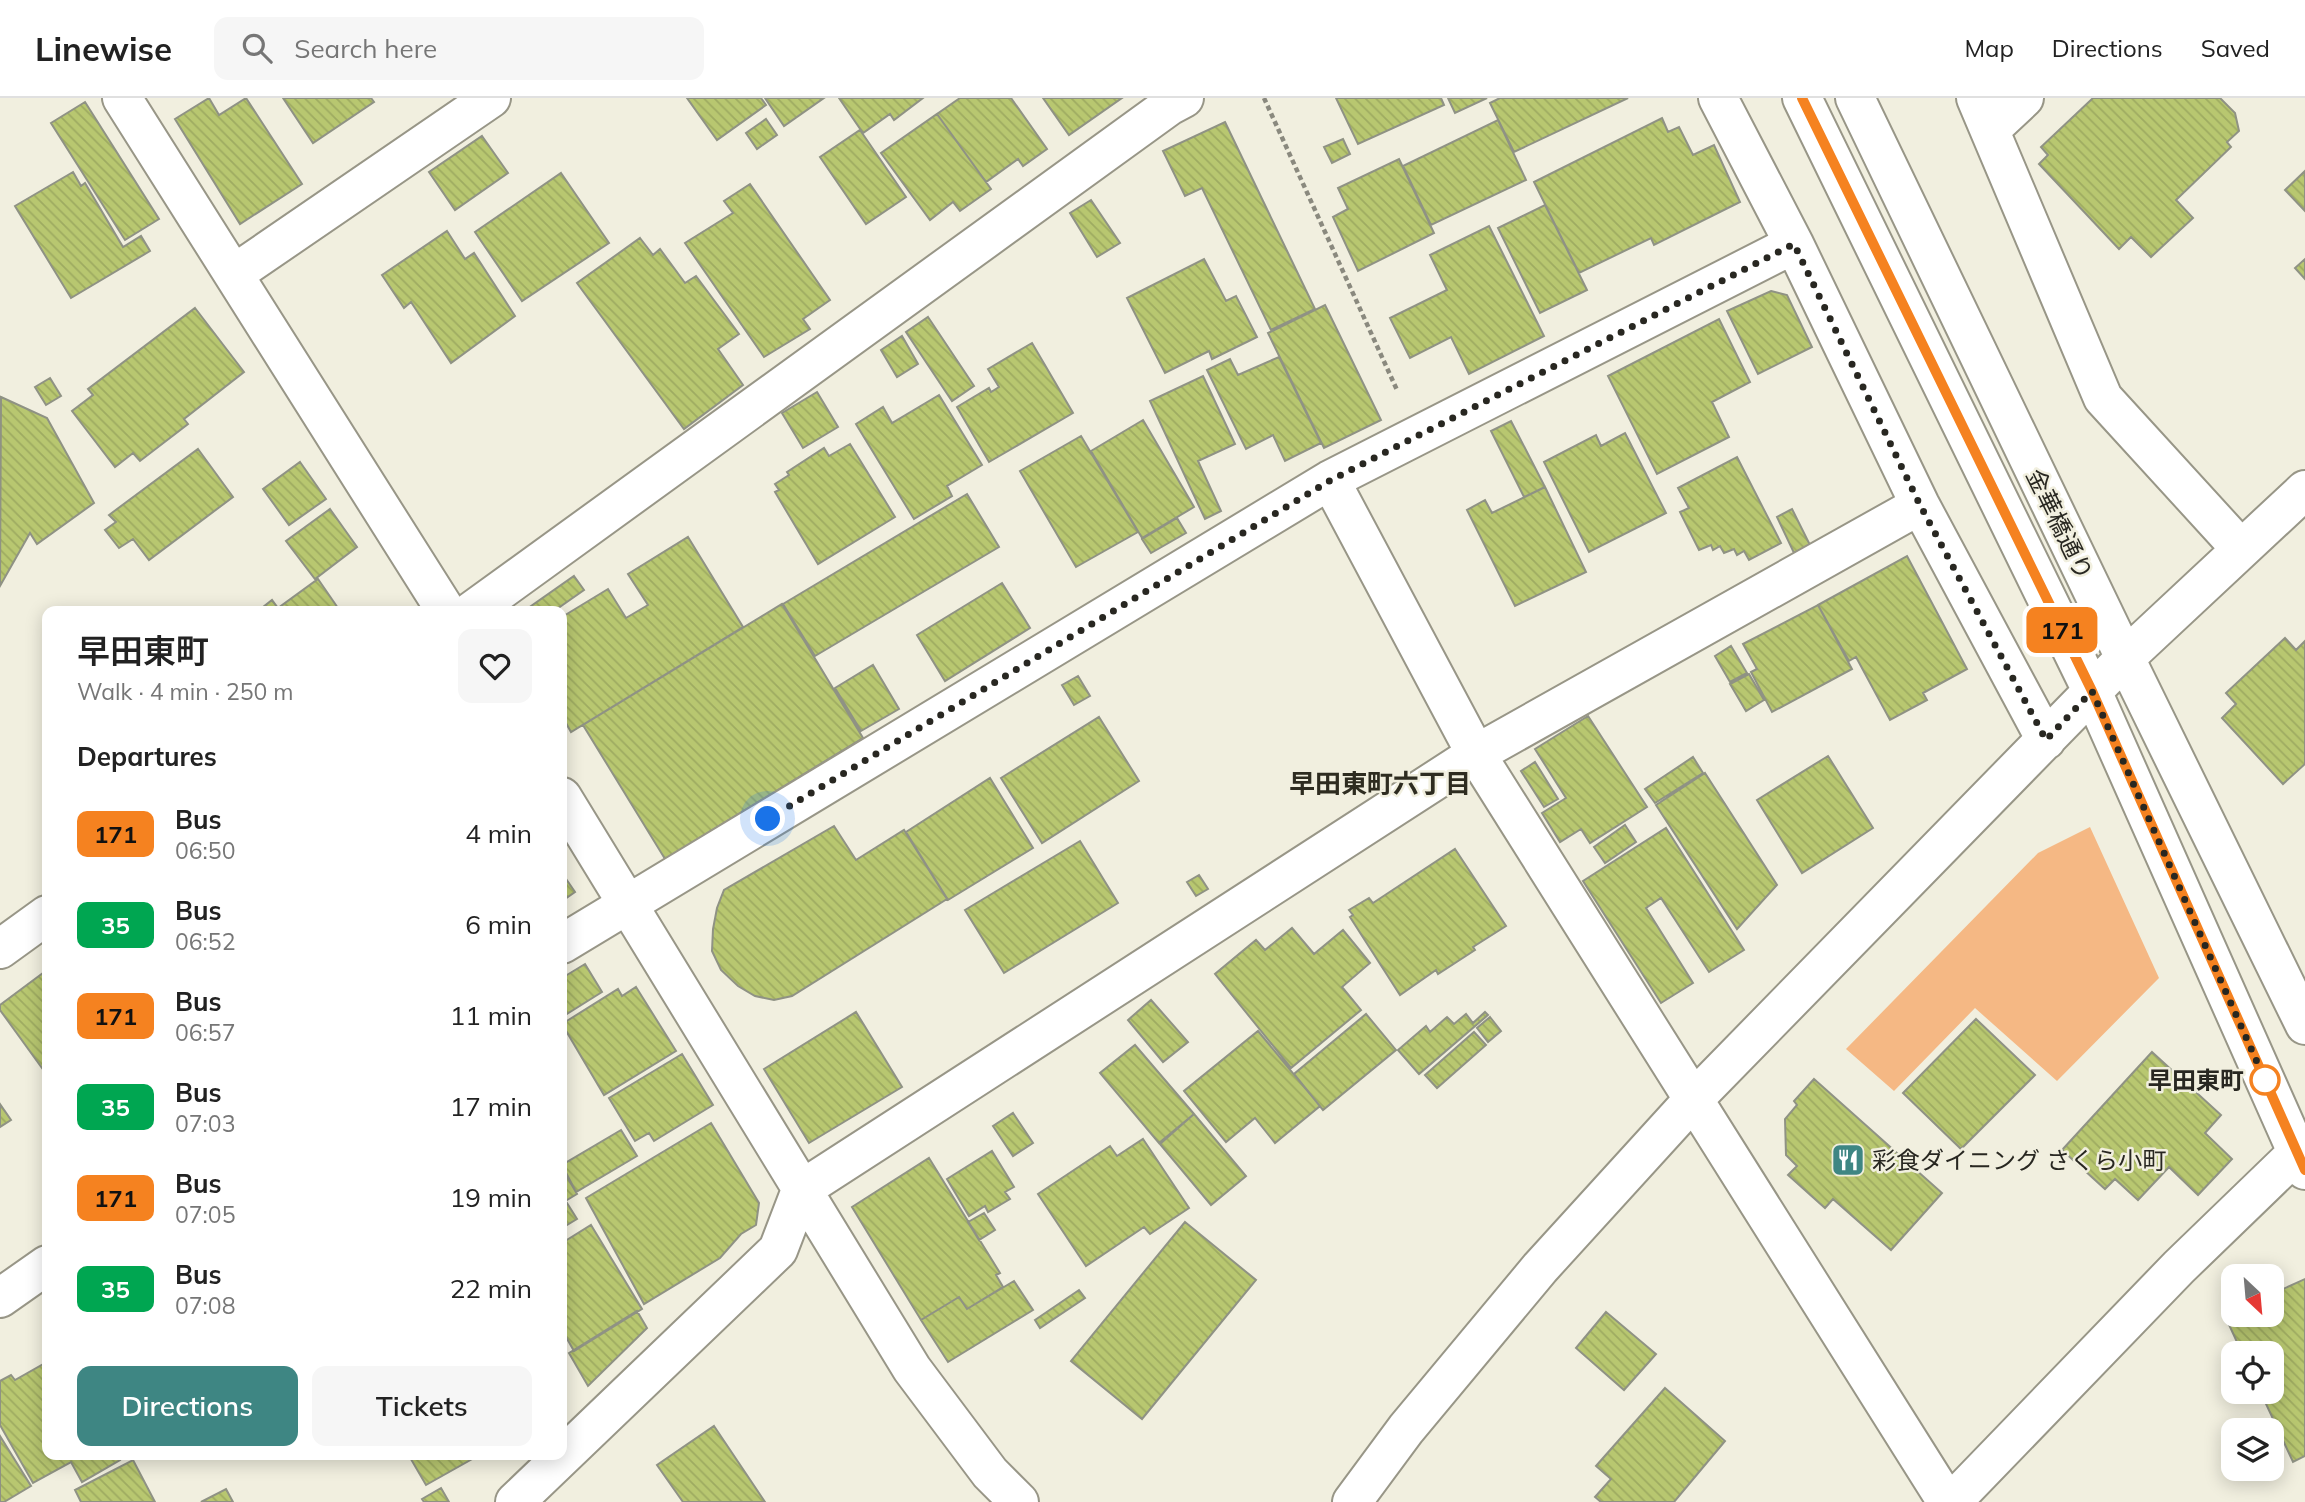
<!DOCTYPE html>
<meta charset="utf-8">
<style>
:root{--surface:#fff;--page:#f6f6f6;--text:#222;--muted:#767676;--line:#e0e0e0;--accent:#3e8683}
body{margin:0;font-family:Mulish,"Noto Sans JP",sans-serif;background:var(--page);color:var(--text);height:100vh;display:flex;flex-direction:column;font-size:26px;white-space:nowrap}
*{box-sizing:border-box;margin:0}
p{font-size:23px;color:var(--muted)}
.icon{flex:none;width:38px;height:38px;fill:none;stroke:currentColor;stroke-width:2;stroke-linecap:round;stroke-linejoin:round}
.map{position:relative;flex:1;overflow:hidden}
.drawer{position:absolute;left:42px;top:508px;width:525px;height:854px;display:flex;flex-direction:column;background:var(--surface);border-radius:14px;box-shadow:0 4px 18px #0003}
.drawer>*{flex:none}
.badge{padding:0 14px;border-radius:10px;font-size:24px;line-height:46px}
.needle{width:46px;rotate:154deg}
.fabs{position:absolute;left:2221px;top:1166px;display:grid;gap:14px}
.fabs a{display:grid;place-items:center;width:63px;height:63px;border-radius:14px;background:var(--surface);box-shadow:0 4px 18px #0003;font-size:35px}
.you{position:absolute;width:35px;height:35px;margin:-18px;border:5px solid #fff;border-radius:50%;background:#1a73e8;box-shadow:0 0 0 10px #1a73e833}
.map>.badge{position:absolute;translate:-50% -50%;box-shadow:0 0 0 4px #fff}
h2{padding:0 35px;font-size:26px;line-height:63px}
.round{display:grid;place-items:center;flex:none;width:74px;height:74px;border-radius:14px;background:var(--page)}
.summary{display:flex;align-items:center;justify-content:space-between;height:119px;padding:0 35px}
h1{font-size:33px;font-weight:600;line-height:52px}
.button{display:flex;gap:14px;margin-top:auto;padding:14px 35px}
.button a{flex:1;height:80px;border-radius:14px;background:var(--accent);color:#fff;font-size:28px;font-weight:600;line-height:80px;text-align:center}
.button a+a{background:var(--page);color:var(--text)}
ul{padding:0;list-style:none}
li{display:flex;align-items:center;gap:21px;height:91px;padding:0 35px}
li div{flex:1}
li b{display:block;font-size:26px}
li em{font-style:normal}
li .badge{min-width:77px;font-weight:700;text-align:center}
header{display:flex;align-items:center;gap:42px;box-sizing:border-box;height:98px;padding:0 35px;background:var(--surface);border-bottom:2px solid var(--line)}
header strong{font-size:33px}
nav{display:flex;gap:38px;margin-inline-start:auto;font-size:24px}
.search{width:490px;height:63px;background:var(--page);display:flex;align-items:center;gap:18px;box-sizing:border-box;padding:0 24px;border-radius:14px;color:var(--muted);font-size:26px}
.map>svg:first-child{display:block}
.green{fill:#f5b884}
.building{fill:url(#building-back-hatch);stroke:#8f9284;stroke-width:2}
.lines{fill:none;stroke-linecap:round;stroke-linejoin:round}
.minor-casing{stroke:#989687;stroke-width:42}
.path{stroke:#8a897e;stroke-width:4.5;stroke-dasharray:5 3.5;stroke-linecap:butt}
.minor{stroke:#fff;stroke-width:38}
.line-casing{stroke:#fff;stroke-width:16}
.line{stroke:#f58220;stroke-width:10}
.walk{stroke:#282721;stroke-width:7;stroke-dasharray:0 12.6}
.stop-dot{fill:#fff;stroke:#f58220;stroke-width:3.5}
.labels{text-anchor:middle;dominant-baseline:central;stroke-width:5;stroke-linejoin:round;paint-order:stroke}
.street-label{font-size:24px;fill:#282721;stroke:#f1efdf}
.stop-label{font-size:24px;font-weight:bold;fill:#282721;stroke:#f1efdf;text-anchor:end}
.poi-label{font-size:24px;fill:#282721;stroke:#f1efdf;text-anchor:start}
.neighbourhood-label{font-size:26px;font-weight:bold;fill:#2e2c20;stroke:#f1efdf}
</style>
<header>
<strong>Linewise</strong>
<div class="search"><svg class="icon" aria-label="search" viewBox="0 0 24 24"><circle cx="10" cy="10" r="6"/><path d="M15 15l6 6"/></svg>Search here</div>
<nav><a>Map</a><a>Directions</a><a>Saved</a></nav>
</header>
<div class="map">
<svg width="2305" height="1404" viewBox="0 0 2305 1404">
<defs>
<pattern id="building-back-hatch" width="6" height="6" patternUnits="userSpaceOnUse" patternTransform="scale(1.75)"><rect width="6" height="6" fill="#b8c770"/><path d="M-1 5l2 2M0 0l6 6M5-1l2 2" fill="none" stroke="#9eab61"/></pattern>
</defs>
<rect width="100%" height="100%" fill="#f1efdf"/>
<!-- green -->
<path class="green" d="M2090,729L2159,880L2057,983L1975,910L1894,993L1846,951L2038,755Z"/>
<!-- building -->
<path class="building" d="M209,0L219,17L246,0L302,86L240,126L175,21Z
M283,0H371L374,4L313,45Z
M687,0H761L766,7L717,42Z
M765,0H824L784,28Z
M839,0H923L894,22L890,16L863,35Z
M960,0H1011L1047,51L1023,68L1018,61L986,84L937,16Z
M1043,0H1122L1069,37Z
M1336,0H1441L1444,7L1358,46Z
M1448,0H1487L1455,15Z
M1500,0H1628L1514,54L1490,5Z
M2093,0H2220L2235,15L2239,33L2227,44L2231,49L2176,102L2193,120L2151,159L2131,139L2119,151L2039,66L2048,57L2041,49Z
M85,4L159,121L125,142L51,25Z
M937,16L991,91L960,113L953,104L930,122L881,55Z
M1662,20L1668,34L1679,29L1693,57L1714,47L1740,104L1654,147L1651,140L1579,175L1534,84Z
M766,21L777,37L757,51L746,35Z
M1498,22L1526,82L1431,127L1403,68Z
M1225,24L1315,211L1271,232L1202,90L1185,98L1163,53Z
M860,32L906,99L866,126L820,59Z
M482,38L508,75L455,112L429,74Z
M1343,41L1350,56L1332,65L1324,49Z
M1399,61L1434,135L1358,173L1333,119L1348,111L1338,90Z
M2305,73V113L2285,92Z
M73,74L81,88L85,85L123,149L141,138L150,153L71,200L15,108Z
M561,75L609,145L522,203L475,134Z
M750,86L830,202L803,221L810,231L764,259L685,145L733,115L724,103Z
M1091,102L1120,145L1097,159L1070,115Z
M1545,107L1587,192L1540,215L1498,130Z
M1489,128L1544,238L1469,276L1451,239L1410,260L1390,220L1447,192L1430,157Z
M447,133L465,161L474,155L515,218L451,265L411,204L404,210L382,177Z
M640,140L653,157L660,151L685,185L696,178L739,236L718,251L743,287L684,331L577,185Z
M1204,161L1226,203L1236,198L1257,239L1212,261L1209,253L1165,275L1127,200Z
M2305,161V181L2295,170Z
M1771,193L1787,197L1812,249L1758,276L1727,213Z
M1325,207L1381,322L1324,350L1268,235Z
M195,210L244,274L184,321L188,326L140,363L133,355L115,369L72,313L93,297L88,291Z
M928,219L974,288L952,303L906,234Z
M1719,221L1750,284L1712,304L1729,339L1657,376L1608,278Z
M902,238L918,266L897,279L881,252Z
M1032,245L1073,315L989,364L957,309L989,290L991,294L999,289L988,271Z
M1279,259L1321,345L1285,363L1273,337L1246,351L1207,272L1230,261L1238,277Z
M1203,278L1235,346L1198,363L1221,413L1205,421L1150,303Z
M50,280L61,298L46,307L35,289Z
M817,294L838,329L803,350L782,315Z
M939,297L982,367L947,388L952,398L914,421L856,326L883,309L892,325Z
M1,299L47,320L94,405L37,446L30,435L0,488Z
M1143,322L1194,409L1142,440L1091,353Z
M1511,323L1545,389L1524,399L1491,333Z
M1625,335L1666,415L1589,454L1544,364L1596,337L1601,348Z
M1081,338L1138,434L1076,469L1020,373Z
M850,346L895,419L818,466L775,394L779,392L775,386L789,377L787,374L824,350L829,358Z
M198,351L233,399L149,462L133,441L119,450L105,432L116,424L109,417Z
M1737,359L1781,445L1749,462L1744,453L1737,457L1734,451L1724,455L1720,448L1713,452L1711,447L1699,452L1680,414L1689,410L1678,390Z
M300,364L326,401L289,427L263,391Z
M1545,389L1586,474L1515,508L1467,412L1485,402L1492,415Z
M967,396L999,449L815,558L783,506Z
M330,411L357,449L315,481L286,443Z
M1792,411L1810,447L1794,455L1777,419Z
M1177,420L1186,435L1151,455L1142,441Z
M688,439L743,529L571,634L562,618V519L608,491L626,520L648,507L628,476Z
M1907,458L1967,571L1923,595L1927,602L1890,622L1856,559L1849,563L1818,507Z
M574,478L584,492L554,513H524Z
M318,481L340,513H258L272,502L278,510Z
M1002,485L1030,530L945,583L917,537Z
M782,506L863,640L665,761L583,627Z
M1818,507L1852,571L1772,614L1751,574L1757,571L1743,546Z
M2285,540L2296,552L2305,543V666L2283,686L2222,620L2236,606L2226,595Z
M1731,548L1747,575L1730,584L1715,558Z
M873,567L899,611L861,633L835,590Z
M1749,576L1764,602L1746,613L1730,586Z
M1078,578L1090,598L1074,607L1062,587Z
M1588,618L1647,709L1590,745L1581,731L1560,744L1542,715L1566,700L1535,651Z
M1099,619L1139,683L1042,745L1001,680Z
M1828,658L1873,730L1802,775L1757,702Z
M1693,659L1703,675L1655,705L1645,691Z
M1535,664L1558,701L1544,709L1521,673Z
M1705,675L1777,787L1737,831L1656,707Z
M990,680L1033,750L948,802L906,734Z
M1625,727L1636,744L1605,765L1594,749Z
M834,728L856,762L904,732L947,801L792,898L774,902L755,898L738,888L721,872L712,853L713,831L717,810L724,792Z
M1666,730L1744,852L1709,874L1661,800L1646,810L1693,885L1661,905L1583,783Z
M1080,743L1118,805L1004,875L965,812Z
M1455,751L1506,828L1473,849L1475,852L1438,876L1436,872L1400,897L1350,819L1353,817L1349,812L1369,800L1373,805Z
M562,775L575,794L562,803Z
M1199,777L1208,791L1196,798L1187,784Z
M1292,830L1314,856L1343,832L1370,865L1342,889L1361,912L1291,970L1215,876L1256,842L1265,852Z
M585,866L602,894L562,919V880Z
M47,872V977L0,912V907Z
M636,889L676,953L604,997L562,926L618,891L622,898Z
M1151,902L1188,944L1163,964L1128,922Z
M856,914L902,989L809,1045L764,971Z
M1485,914L1488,917L1419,976L1398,952L1426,928L1430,934L1447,919L1454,926L1466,916L1473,925Z
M1366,916L1396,952L1323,1012L1294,976Z
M1490,919L1501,933L1488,944L1477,930Z
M1976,921L2035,977L1961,1051L1903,995Z
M1258,933L1320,1008L1275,1045L1255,1020L1226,1044L1184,993Z
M1474,934L1486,947L1437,990L1425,977Z
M1135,947L1194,1016L1159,1045L1100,975Z
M2152,954L2221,1017L2205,1035L2232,1061L2198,1097L2169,1069L2138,1102L2115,1081L2105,1091L2062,1052Z
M682,956L713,1007L654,1043L649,1035L635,1043L609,1000Z
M1814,981L1942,1095L1891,1152L1833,1101L1825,1110L1788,1077L1797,1068L1786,1057L1785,1021L1797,1007L1794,1003Z
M0,1006L11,1022L0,1029Z
M1013,1015L1033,1045L1013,1058L993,1028Z
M1194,1016L1246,1078L1211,1107L1160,1046Z
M711,1025L759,1105L756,1127L741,1136L720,1160L644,1206L586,1100Z
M621,1032L637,1058L576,1094L562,1067Z
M1143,1041L1189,1110L1150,1136L1144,1129L1086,1168L1038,1096L1110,1048L1117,1058Z
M992,1053L1014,1089L1005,1094L1010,1101L988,1114L985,1108L969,1118L947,1081Z
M929,1060L1000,1175L996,1177L1003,1189L967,1211L959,1199L921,1222L852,1109Z
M562,1070L577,1096L562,1105Z
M567,1105L577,1121L562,1130V1108Z
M984,1115L995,1132L979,1142L968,1124Z
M1185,1124L1256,1182L1142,1321L1071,1263Z
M591,1127L642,1211L574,1253L562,1232V1145Z
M2305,1181V1358L2293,1364L2260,1293H2272V1255H2242L2225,1218L2233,1214V1216H2272V1196Z
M1014,1183L1033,1212L948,1264L921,1222L959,1199L967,1211Z
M1079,1192L1085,1200L1040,1230L1035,1222Z
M637,1213L647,1230L588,1288L569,1255Z
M1606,1214L1656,1256L1624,1292L1576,1250Z
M47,1264V1356H117L120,1362L82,1384L71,1364L33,1385L0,1327V1283L11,1277L15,1282Z
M1665,1290L1725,1343L1674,1404H1601L1595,1399L1611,1381L1596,1368Z
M714,1328L765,1404H683L657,1367Z
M0,1338L31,1388L4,1404H0Z
M408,1356H481L426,1387Z
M133,1362L155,1404H81L75,1392Z
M441,1390L449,1404H424L422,1401Z
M226,1391L233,1404H201Z"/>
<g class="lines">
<defs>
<path id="minor" d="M122,0L446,513
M1718,0L1794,146L1920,407L2046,642
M1802,0L2092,593L2305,1072
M1855,0L2125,560L2305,927
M1976,0L2103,300L2241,451
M1991,31L2024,0
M234,176L491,0
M1330,382L1476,656L1947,1404
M472,513L1169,8L1184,0
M562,699L912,1271L990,1375L1019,1404
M562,846L1330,382L1794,146
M0,851L47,817
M0,1200L47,1167
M515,1404L778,1152L801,1092L1476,656L1920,407
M1352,1404L1406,1331L1540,1170L1693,1002L2125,560L2305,392
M1952,1404L2179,1169L2297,1055"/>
</defs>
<!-- minor casing -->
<use href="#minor" class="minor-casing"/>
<!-- path -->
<path class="path" d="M1264,0L1397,292"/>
<!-- minor -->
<use href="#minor" class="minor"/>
</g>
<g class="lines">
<defs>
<path id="line" d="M1802,0L2092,593L2305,1072"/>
</defs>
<!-- line casing -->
<use href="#line" class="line-casing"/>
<!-- line -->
<use href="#line" class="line"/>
<!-- walk -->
<path class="walk" d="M768,721L1331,382L1794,146L1920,407L2046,642L2092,593L2265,982"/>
</g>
<!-- icons -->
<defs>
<symbol id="restaurant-square" viewBox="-11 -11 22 22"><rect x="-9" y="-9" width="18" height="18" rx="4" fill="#3e8683" stroke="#f1efdf"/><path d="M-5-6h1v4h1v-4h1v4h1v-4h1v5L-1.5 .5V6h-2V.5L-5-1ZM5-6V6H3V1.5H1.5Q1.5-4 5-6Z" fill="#fff"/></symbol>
</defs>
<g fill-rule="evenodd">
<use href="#restaurant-square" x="1829" y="1043" width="38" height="38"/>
</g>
<!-- markers -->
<circle class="stop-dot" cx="2265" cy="982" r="14"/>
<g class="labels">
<!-- street labels -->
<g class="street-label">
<text transform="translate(2060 426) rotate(64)">金華橋通り</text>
</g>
<!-- stop labels -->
<g class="stop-label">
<text x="2244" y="982">早田東町</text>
</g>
<!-- poi labels -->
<g class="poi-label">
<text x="1872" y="1062">彩食ダイニング さくら小町</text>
</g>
<!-- neighbourhood labels -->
<g class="neighbourhood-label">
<text x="1380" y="685">早田東町六丁目</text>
</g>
</g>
</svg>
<div class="fabs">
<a><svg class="needle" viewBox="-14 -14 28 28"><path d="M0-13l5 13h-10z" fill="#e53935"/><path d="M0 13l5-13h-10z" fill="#767676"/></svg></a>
<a><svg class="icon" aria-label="locate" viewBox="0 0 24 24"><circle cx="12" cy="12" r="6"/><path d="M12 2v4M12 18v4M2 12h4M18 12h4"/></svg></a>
<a><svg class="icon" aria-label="layers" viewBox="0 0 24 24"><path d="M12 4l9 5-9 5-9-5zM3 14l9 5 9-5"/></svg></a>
</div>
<div class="you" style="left:768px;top:721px"></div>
<b class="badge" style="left:2062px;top:532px;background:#f58220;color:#111">171</b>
<section class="drawer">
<div class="summary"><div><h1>早田東町</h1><p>Walk · 4 min · 250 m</p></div><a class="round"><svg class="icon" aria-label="heart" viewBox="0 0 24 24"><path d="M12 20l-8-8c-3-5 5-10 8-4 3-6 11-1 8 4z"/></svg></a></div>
<h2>Departures</h2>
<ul>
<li><span class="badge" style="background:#f58220;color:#111">171</span><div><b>Bus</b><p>06:50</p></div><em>4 min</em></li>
<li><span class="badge" style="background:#00a651;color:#fff">35</span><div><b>Bus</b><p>06:52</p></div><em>6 min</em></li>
<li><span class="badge" style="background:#f58220;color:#111">171</span><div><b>Bus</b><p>06:57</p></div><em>11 min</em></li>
<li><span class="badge" style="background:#00a651;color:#fff">35</span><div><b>Bus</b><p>07:03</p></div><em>17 min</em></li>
<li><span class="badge" style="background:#f58220;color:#111">171</span><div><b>Bus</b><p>07:05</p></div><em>19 min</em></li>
<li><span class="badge" style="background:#00a651;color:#fff">35</span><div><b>Bus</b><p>07:08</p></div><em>22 min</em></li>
</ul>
<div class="button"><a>Directions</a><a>Tickets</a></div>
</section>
</div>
